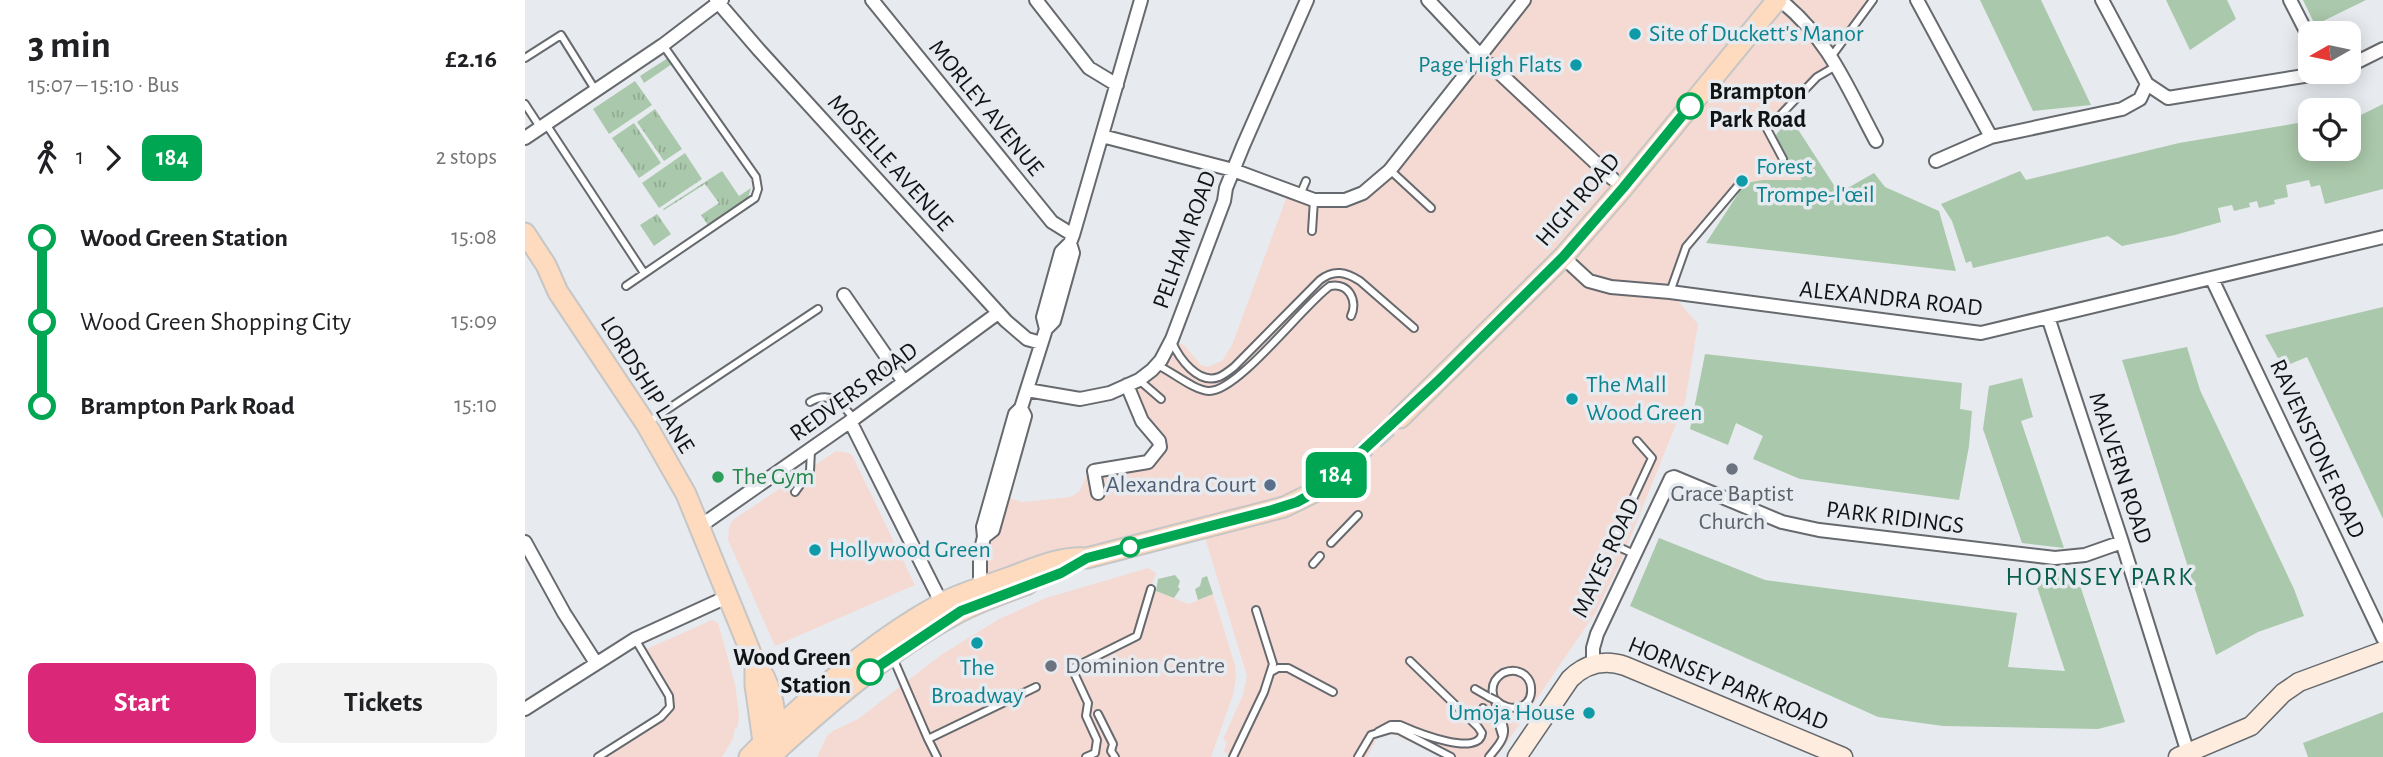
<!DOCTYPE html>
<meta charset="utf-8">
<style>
:root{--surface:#fff;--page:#f2f2f2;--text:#202124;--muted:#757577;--accent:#db2777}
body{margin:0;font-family:"Alegreya Sans",sans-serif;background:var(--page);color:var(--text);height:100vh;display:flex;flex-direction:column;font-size:26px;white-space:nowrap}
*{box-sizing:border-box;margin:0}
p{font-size:23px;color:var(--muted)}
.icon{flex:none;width:38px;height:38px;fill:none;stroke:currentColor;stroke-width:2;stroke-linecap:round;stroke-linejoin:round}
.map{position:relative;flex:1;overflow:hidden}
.side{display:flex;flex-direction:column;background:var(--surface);width:525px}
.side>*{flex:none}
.badge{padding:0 14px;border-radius:10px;font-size:24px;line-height:46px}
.needle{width:46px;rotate:261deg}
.fabs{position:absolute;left:1773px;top:21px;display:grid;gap:14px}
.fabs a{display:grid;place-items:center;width:63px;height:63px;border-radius:14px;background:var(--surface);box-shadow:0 4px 18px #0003;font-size:35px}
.map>.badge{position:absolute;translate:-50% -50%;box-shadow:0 0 0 4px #fff}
.legs{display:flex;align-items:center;gap:10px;height:77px;padding:0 28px;font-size:23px}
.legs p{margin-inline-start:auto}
.overview{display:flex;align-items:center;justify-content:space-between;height:119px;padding:0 28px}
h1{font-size:38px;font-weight:700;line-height:52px}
.primary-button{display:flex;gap:14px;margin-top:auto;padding:14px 28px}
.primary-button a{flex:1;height:80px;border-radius:14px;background:var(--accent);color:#fff;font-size:28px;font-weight:700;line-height:80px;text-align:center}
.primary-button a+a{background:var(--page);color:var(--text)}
ul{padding:0 28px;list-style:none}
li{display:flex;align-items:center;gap:24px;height:84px;font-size:26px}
li i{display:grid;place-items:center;width:10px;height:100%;margin:0 9px;background:currentColor}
li i::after{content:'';width:18px;height:18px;margin:-9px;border:5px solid;border-radius:50%;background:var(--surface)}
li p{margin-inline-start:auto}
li:first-child i{background:linear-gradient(#0000 50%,currentColor 0)}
li:last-child i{background:linear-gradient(currentColor 50%,#0000 0)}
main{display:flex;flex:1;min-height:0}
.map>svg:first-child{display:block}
.commercial{fill:#f4dad3}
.grass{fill:url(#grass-tufts)}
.garden{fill:#aac8ab}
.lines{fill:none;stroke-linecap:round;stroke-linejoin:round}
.primary-tunnel{stroke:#c7cbce;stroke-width:19;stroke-dasharray:19 10;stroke-linecap:butt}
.lane-casing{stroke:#66696d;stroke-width:10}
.street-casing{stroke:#66696d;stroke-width:16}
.secondary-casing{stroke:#66696d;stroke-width:21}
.primary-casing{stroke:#c6c6c7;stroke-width:23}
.lane{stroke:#fff;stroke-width:6}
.street{stroke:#fff;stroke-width:12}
.secondary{stroke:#feeddf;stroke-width:18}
.primary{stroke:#fedabf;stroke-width:19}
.lane-bridge-casing{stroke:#66696d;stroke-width:10;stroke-linecap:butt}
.lane-bridge{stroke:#fff;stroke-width:6}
.line-1-casing{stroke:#fff;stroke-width:16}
.line-1{stroke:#00a651;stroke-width:10}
.culture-dot{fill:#0f9aa8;stroke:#e7ebef;stroke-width:2.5}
.stop-1-dot{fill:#fff;stroke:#00a651;stroke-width:3.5}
.worship-dot{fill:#6b7280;stroke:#e7ebef;stroke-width:2.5}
.leisure-dot{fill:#2e9e5b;stroke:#e7ebef;stroke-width:2.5}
.service-dot{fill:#5c6f8a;stroke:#e7ebef;stroke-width:2.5}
.labels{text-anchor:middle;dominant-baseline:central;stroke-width:7;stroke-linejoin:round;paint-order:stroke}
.culture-label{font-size:24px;fill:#0d838f;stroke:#e7ebef;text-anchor:start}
.stop-label{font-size:24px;font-weight:bold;fill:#121314;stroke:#e7ebef;text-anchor:start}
.street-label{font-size:24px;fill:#121314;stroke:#e7ebef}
.leisure-label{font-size:24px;fill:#27864d;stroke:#e7ebef;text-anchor:start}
.service-label{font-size:24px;fill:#4e5e75;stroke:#e7ebef;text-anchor:end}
.worship-label{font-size:24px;fill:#5b616d;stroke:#e7ebef}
.neighbourhood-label{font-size:26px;letter-spacing:2px;fill:#085e4c;stroke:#e7ebef}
</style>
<main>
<section class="side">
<div class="overview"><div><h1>3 min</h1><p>15:07 – 15:10 · Bus</p></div><b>£2.16</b></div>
<div class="legs"><svg class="icon" aria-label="walk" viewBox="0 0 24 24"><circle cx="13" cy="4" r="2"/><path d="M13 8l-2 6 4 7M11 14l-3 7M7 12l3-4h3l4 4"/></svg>1<svg class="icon" aria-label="forward" viewBox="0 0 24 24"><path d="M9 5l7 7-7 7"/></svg><b class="badge" style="background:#00a651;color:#fff">184</b><p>2 stops</p></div>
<ul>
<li><i style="color:#00a651"></i><b>Wood Green Station</b><p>15:08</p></li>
<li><i style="color:#00a651"></i><span>Wood Green Shopping City</span><p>15:09</p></li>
<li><i style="color:#00a651"></i><b>Brampton Park Road</b><p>15:10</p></li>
</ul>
<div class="primary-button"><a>Start</a><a>Tickets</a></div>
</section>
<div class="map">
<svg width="1858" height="757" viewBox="0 0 1858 757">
<defs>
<pattern id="grass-tufts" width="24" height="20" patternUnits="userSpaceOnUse" patternTransform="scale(1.75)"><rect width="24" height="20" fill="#aac8ab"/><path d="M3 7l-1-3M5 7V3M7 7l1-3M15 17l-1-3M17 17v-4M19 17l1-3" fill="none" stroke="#91ab92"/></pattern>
</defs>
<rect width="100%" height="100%" fill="#e7ebef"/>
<!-- commercial -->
<path class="commercial" d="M1000,0H1348L1306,57L1311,66L1292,77L1242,129L1278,181H1217L1161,247L1145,292L1173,324L1160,402L1096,561L1071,612L972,757H917L868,734L857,735L851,740L842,757H710L699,752L702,742L698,739L718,695L722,676L677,528L554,564L506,582L454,576L455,564L477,496L497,502L545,497L554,492L564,472L623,461L635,447L602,385L614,380L647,339L660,346L676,365L682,367L697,361L707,345L764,191L789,200L838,193Z
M311,451L324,453L328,457L390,585L250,646L203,540L204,527L208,520Z
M623,568L631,573L625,589L664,604L688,594L710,665L711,677L708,695L686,757H292L302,736L308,731L333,719L416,655L474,619L521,598Z
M187,620L193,623L210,684L214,713L213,727L210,728L208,739L197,757H75L136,717L146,703L117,651Z"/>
<!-- grass -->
<path class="grass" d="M143,58L147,64L119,83L115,76Z
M110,81L127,105L84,134L68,109Z
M130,109L157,149L139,161L112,122Z
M109,123L136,163L114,178L87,138Z
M160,153L177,179L134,208L117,183Z
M197,171L214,196L226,188L222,201L183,225L176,215L194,203L180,184L139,210L138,209Z
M132,214L146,234L129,246L115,225Z"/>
<!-- garden -->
<path class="garden" d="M1455,0H1516L1566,105L1508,111Z
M1641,0H1702L1711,19L1665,50Z
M1778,0H1841L1790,25Z
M1858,104V189L1800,204L1795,185L1786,187L1784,180L1761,185L1763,197L1749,200L1750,204L1734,208L1732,201L1724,203L1725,207L1709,211L1707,205L1693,208L1696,222L1650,235L1597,246L1583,236L1448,268L1446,261L1441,263L1427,221L1416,204L1495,171L1501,180L1654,143L1785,121V149H1824V131L1835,127L1832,117Z
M1265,117L1314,193L1349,173L1360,187L1414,211L1431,271L1181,243L1220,183L1238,180H1277L1260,157L1251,135Z
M1858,307V519L1782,357L1758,367L1740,335Z
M1662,347L1675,390L1769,589L1779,616L1733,632L1691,655L1597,360Z
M1180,354L1437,383L1435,409L1447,411L1444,446L1434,500L1275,479L1228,459L1238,436L1211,423L1203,445L1165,429Z
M1497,378L1508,417L1496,421L1539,548L1497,543L1458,429L1464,386Z
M1134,538L1240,580L1492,613L1483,667L1540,671L1511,584L1550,570L1600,722L1573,729L1418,726L1353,717L1105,606Z
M650,575L655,581L653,587L655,589L649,598L631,591L633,579Z
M682,576L688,594L673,600L670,589L675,586L677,578Z
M1858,712V757H1783L1778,743Z"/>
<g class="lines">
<!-- primary-tunnel -->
<path class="primary-tunnel" d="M828,460L875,418"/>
<defs>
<path id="lane" d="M1306,57L1348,0
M0,58L36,35L71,91
M0,104L15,127
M21,124L119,273
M1258,159L1242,129L1292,77L1311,66
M865,170L906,208
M775,195L781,181
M787,231L789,200
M101,286L230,198L233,189L231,177L138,45
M1145,292L1161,247L1217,181
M647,342C654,358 673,385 694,377C699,375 704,371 709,367L795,280C809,269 821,272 835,281L889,328
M632,365C648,372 668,390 684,391C713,392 779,304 805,286C824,282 833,301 826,316
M614,380L636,399
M285,402C305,390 317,403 329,419
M122,423L293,309
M270,492L285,471L286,450
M806,543L833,515
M1109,554L1087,544L1127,458L1112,441
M788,564L795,556
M368,658L403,739L511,687
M746,672L753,668H763L808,692
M950,689L964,697
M958,708L974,725L977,735
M573,714L588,744L586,751L590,757
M853,732L866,725H875C895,734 954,757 957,733L953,727L885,661
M403,739L412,757
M73,757L136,717L145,707L144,696L110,639
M561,757L570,753L572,740L561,716L563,703L549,673L550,667L612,636L626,589
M708,757L739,692L748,664L731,610
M833,757L846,735L866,729L874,730L926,757
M964,757C970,749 980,740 979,729C977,711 955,687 978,673C983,671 989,670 994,672C1001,674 1006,681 1006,688C1008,709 984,713 972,701"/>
<path id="street" d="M191,0L234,50L481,321L502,339L516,343
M347,0L527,222L548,235
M511,0L564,68L592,85
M903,0L955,55
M1255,0C1304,39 1322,87 1351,141
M1392,0L1466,137
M1577,0L1622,84L1643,98L1804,72
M1765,0L1785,39
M966,65L1088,179
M1824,66L1858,49
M577,136L708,170L789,200H820L838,193L865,170L999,0
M0,138L138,45L197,0
M1411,161L1466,137L1597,109L1615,99L1622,84
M1038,257L1064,281L1086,287L1145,292L1456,333L1858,237
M1687,279L1858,638
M319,295L379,382
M1523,317L1597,542L1663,753
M521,329L518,317L536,252L545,243L548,235L616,0
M502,390L555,399L585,393L614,380L627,370L636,360L647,339L699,201L701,188L718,146L782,0
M325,421L419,608
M573,493L569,471L623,462L635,447L634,441L617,421L602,385
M174,527L330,418L473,313
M459,537L468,530L500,416L496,408
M0,542L39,613L71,663
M455,591V553L459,537L458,527L490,414L496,408L521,329L529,321L548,253L545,243
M1068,665V648L1072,634L1146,478L1149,477L1257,522L1294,530L1530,558L1560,555L1597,542
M0,709L110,639L204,596"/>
<path id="secondary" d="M992,757L1045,679C1060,664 1079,659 1100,666L1318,757
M1653,757L1726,726L1758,693L1774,682L1858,651"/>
<path id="primary" d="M0,233L21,265L33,292L121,424L161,494L230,663C251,687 250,719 254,749
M875,418L1038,257L1098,188L1252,0
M230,663V685L239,749
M248,754C305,702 365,650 433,613C455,601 480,593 503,584
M224,757C279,701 345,642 415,604C437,592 461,586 485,577C509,568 535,556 562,558L759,507L796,489L828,460"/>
</defs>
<!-- lane casing -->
<use href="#lane" class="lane-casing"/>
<!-- street casing -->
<use href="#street" class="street-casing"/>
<!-- secondary casing -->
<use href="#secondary" class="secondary-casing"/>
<!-- primary casing -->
<use href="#primary" class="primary-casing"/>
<!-- lane -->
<use href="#lane" class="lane"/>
<!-- street -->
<use href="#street" class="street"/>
<!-- secondary -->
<use href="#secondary" class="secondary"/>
<!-- primary -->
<use href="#primary" class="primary"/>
<defs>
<path id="lane-bridge" d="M964,697L972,701"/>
</defs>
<!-- lane-bridge casing -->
<use href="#lane-bridge" class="lane-bridge-casing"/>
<!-- lane-bridge -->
<use href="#lane-bridge" class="lane-bridge"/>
</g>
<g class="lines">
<defs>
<path id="line-1" d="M345,672L436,611L536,573L562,558L747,510L772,502L796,489L913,381L1038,257L1098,188L1165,106"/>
</defs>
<!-- line-1 casing -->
<use href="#line-1" class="line-1-casing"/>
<!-- line-1 -->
<use href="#line-1" class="line-1"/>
</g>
<!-- markers -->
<g class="culture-dot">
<circle cx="1110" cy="34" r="7"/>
<circle cx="1051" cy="65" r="7"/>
<circle cx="1217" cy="181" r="7"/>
<circle cx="1047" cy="399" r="7"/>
<circle cx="290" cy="550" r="7"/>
<circle cx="452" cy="643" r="7"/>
<circle cx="1064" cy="713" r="7"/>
</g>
<g class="stop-1-dot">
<circle cx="1165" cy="106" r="12"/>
<circle cx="605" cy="547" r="9"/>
<circle cx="345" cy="672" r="12"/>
</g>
<g class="worship-dot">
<circle cx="1207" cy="469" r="7"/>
<circle cx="526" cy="666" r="7"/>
</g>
<circle class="leisure-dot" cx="193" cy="477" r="7"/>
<circle class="service-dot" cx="745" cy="485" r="7"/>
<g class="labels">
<!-- culture labels -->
<g class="culture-label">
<text x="1124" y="34">Site of Duckett's Manor</text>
<text x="1037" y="65" text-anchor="end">Page High Flats</text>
<text x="1231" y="167">Forest<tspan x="1231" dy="28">Trompe-l'œil</tspan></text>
<text x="1061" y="385">The Mall<tspan x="1061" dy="28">Wood Green</tspan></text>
<text x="304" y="550">Hollywood Green</text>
<text x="452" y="668" text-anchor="middle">The<tspan x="452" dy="28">Broadway</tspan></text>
<text x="1050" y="713" text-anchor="end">Umoja House</text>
</g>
<!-- stop labels -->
<g class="stop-label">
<text x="1184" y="92">Brampton<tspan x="1184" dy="28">Park Road</tspan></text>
<text x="326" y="658" text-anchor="end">Wood Green<tspan x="326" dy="28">Station</tspan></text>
</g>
<!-- street labels -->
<g class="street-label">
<text transform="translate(461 108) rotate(51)">MORLEY AVENUE</text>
<text transform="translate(365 163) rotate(48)">MOSELLE AVENUE</text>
<text transform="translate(1053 200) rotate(-49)">HIGH ROAD</text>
<text transform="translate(660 240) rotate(-70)">PELHAM ROAD</text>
<text transform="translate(1366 299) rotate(6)">ALEXANDRA ROAD</text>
<text transform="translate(122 385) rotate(58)">LORDSHIP LANE</text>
<text transform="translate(329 392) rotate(-36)">REDVERS ROAD</text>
<text transform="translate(1792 449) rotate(65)">RAVENSTONE ROAD</text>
<text transform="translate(1595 468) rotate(72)">MALVERN ROAD</text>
<text transform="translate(1370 518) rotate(7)">PARK RIDINGS</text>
<text transform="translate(1081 558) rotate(-65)">MAYES ROAD</text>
<text transform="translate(1203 684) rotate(22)">HORNSEY PARK ROAD</text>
</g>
<!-- leisure labels -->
<g class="leisure-label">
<text x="207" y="477">The Gym</text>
</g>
<!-- service labels -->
<g class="service-label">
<text x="731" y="485">Alexandra Court</text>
</g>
<!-- worship labels -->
<g class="worship-label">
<text x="1207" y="494">Grace Baptist<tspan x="1207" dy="28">Church</tspan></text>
<text x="540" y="666" text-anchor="start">Dominion Centre</text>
</g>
<!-- neighbourhood labels -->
<g class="neighbourhood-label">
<text x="1575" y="577">HORNSEY PARK</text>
</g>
</g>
</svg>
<div class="fabs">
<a><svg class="needle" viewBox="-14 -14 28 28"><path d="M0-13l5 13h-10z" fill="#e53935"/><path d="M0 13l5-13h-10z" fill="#757577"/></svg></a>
<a><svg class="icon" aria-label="locate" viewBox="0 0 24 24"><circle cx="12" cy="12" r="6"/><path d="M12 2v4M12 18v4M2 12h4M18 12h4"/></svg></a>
</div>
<b class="badge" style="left:811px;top:475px;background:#00a651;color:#fff">184</b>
</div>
</main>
